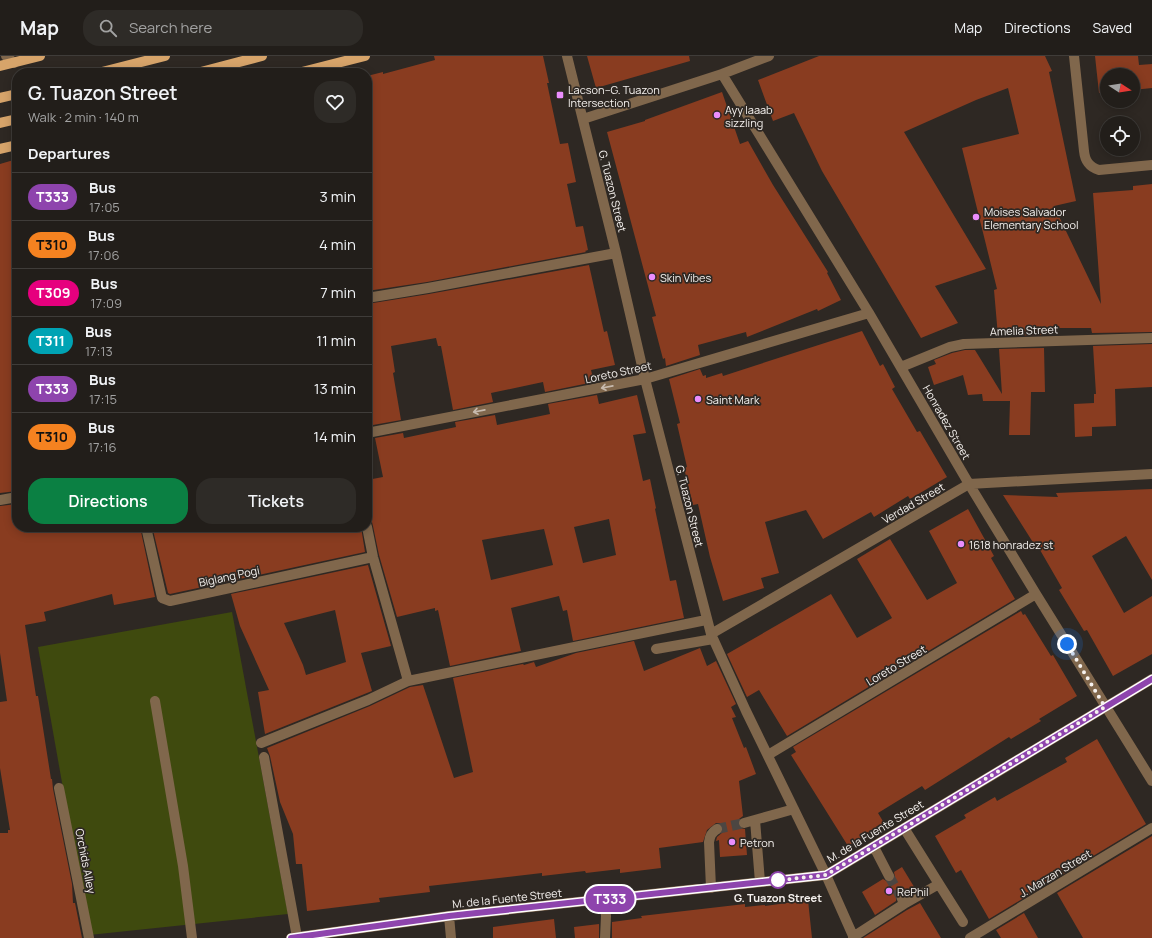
<!DOCTYPE html>
<meta charset="utf-8">
<style>
:root{--surface:#221e1a;--page:#2e2b27;--text:#f1f3f6;--muted:#a2a2a2;--line:#3f3c39;--accent:#0b8043}
body{margin:0;font-family:Manrope,sans-serif;background:var(--page);color:var(--text);height:100vh;display:flex;flex-direction:column;font-size:15px;white-space:nowrap}
*{box-sizing:border-box;margin:0}
p{font-size:13px;color:var(--muted)}
.icon{flex:none;width:22px;height:22px;fill:none;stroke:currentColor;stroke-width:2;stroke-linecap:round;stroke-linejoin:round}
.map{position:relative;flex:1;overflow:hidden}
.details{position:absolute;left:12px;top:12px;width:360px;height:464px;display:flex;flex-direction:column;background:var(--surface);border-radius:16px;box-shadow:0 2px 10px #0003,0 0 0 1px var(--line)}
.details>*{flex:none}
.badge{padding:0 8px;border-radius:13px;font-size:14px;line-height:26px}
.needle{width:26px;rotate:102deg}
.tools{position:absolute;left:1100px;top:12px;display:grid;gap:8px}
.tools a{display:grid;place-items:center;width:40px;height:40px;border-radius:50%;background:var(--surface);box-shadow:0 2px 10px #0003,0 0 0 1px var(--line);font-size:20px}
.you{position:absolute;width:20px;height:20px;margin:-10px;border:3px solid #fff;border-radius:50%;background:#1a73e8;box-shadow:0 0 0 6px #1a73e833}
.map>.badge{position:absolute;translate:-50% -50%;box-shadow:0 0 0 2px #fff}
h2{padding:0 16px;font-size:15px;line-height:36px}
.round{display:grid;place-items:center;flex:none;width:42px;height:42px;border-radius:16px;background:var(--page)}
.overview{display:flex;align-items:center;justify-content:space-between;height:68px;padding:0 16px}
h1{font-size:19px;font-weight:600;line-height:30px}
.button{display:flex;gap:8px;margin-top:auto;padding:8px 16px}
.button a{flex:1;height:46px;border-radius:16px;background:var(--accent);color:#fff;font-size:16px;font-weight:600;line-height:46px;text-align:center}
.button a+a{background:var(--page);color:var(--text)}
ul{padding:0;list-style:none}
li{display:flex;align-items:center;gap:12px;height:48px;padding:0 16px;border-top:1px solid var(--line)}
li div{flex:1}
li b{display:block;font-size:15px}
li em{font-style:normal}
li .badge{min-width:44px;font-weight:700;text-align:center}
header{display:flex;align-items:center;gap:24px;box-sizing:border-box;height:56px;padding:0 20px;background:var(--surface);border-bottom:1px solid var(--line)}
header strong{font-size:19px}
nav{display:flex;gap:22px;margin-inline-start:auto;font-size:14px}
.search{width:280px;height:36px;background:var(--page);display:flex;align-items:center;gap:10px;box-sizing:border-box;padding:0 14px;border-radius:16px;color:var(--muted);font-size:15px}
.map>svg:first-child{display:block}
.green{fill:#3f4a0e}
.building{fill:#893c20;fill-rule:evenodd}
.lines{fill:none;stroke-linecap:round;stroke-linejoin:round}
.minor-tunnel{stroke:#4c4642;stroke-width:10;stroke-dasharray:10 5;stroke-linecap:butt}
.minor{stroke:#80674c;stroke-width:10}
.major{stroke:#d7a46a;stroke-width:10}
.oneway{stroke:#c7baae}
.line-casing{stroke:#fff;stroke-width:9}
.line{stroke:#8e44ad;stroke-width:6}
.walk{stroke:#f6f2ef;stroke-width:4;stroke-dasharray:0 7.2}
.poi-dot{fill:#ea8dfd;stroke:#2e2823;stroke-width:1.5}
.stop-dot{fill:#fff;stroke:#8e44ad;stroke-width:2}
.labels{text-anchor:middle;dominant-baseline:central;stroke-width:3.5;stroke-linejoin:round;paint-order:stroke}
.poi-label{font-size:11px;fill:#f6f2ef;stroke:#2e2823;text-anchor:start}
.street-label{font-size:11px;fill:#f6f2ef;stroke:#2e2823}
.stop-label{font-size:11px;font-weight:bold;fill:#f6f2ef;stroke:#2e2823}
</style>
<header>
<strong>Map</strong>
<div class="search"><svg class="icon" aria-label="search" viewBox="0 0 24 24"><circle cx="10" cy="10" r="6"/><path d="M15 15l6 6"/></svg>Search here</div>
<nav><a>Map</a><a>Directions</a><a>Saved</a></nav>
</header>
<div class="map">
<svg width="1152" height="882" viewBox="0 0 1152 882">
<rect width="100%" height="100%" fill="#2e2823"/>
<!-- green -->
<path class="green" d="M232,556L288,858L89,879L38,591Z"/>
<!-- building -->
<path class="building" d="M434,0H543L549,27H547L560,88L568,87L576,126L567,128L576,171L583,170L588,194L585,195L586,196L427,226L367,235V20L383,16V18L435,4Z
M587,0H689L690,5L596,32Z
M819,0H1045L1052,15L1049,16L1076,145L1054,150L1101,248L1093,137L1133,134V130L1152,128V276L1092,277L1091,272H1048V275H1044V279L998,280L994,234L997,233L962,92L1019,78L1008,32L976,44L904,76L986,213L935,230L958,267L921,282L822,115L794,57L773,65L758,24Z
M1095,0H1138L1139,9L1152,8V32L1133,34V19H1107V36L1099,37Z
M722,36L740,88L748,85L773,129L828,216L827,217L841,244L818,255L817,253L747,281L746,276L698,289L700,299L666,310L665,302L663,303L652,261L656,260L607,76L645,65V64Z
M17,103V435L0,437V108Z
M589,209L604,276L607,275L615,309L591,314L594,326L545,336L543,326L491,337L493,346L453,354L441,290H438L436,282L391,290L395,316L393,317L401,364L373,369L371,359L367,360V248L429,238Z
M862,275L880,310L883,308L895,331L892,333L917,376L920,375L947,421L910,443L908,440L874,461L871,456L823,483L806,454L765,466L779,517L761,522L764,532L723,545L710,501L698,448L693,449L684,412L687,411L677,368L680,367L669,323L700,313L703,320L706,319V322L722,317L723,320Z
M1152,288V331L1115,333L1116,370L1092,371V380L1075,381L1074,348L1094,347V338H1096L1093,290Z
M1044,292L1045,336H1031L1030,379H1009L1010,345H983L982,338L968,339L963,319L934,329L928,311L936,308L934,304L952,297L965,294H975L1002,338L999,293Z
M597,339L599,348L637,339L646,377L633,379L643,425L650,423L656,452L655,453L670,525L676,524L684,562L573,585L567,554L563,555L559,540L511,552L521,595L450,610L438,554L435,555V552L397,561L379,499L373,470L372,466L367,465V424L383,421L375,382L403,377L404,382L456,371L455,366L495,359L497,369L550,358L548,348ZM609,463L616,499L583,507L574,471ZM544,473L553,509L491,524L482,484Z
M1152,433V524L1126,480L1092,500L1124,557L1152,540V598L1113,620L1087,574L1084,575L1059,534L1062,532L1036,487L1034,488L1003,439L1058,441L1056,437Z
M17,448V471H140L155,541L114,549L112,538L44,556L46,565L25,569L36,640H38L51,723H52L53,733L72,828L73,847H75L82,882H0V777H8V774H10L0,712V646L7,645L0,597V450Z
M968,453L994,500L991,502L1015,543L787,680L759,634L747,641L727,598L831,538L857,582L892,562L857,503L890,483L927,544L957,527L929,475Z
M166,471H258V475L278,471H361L365,496L170,538L168,537L153,474Z
M368,509L391,590L361,597L372,635L265,678L258,636L269,634L240,570L231,538ZM335,554L346,606L306,619L303,609L284,567Z
M1021,555L1023,559L1025,558L1051,600L1053,599L1077,640L1039,663L1041,665L1011,683L1009,681L925,734L922,730L878,757L884,767L848,790L791,699L796,696L793,691Z
M634,585L644,615L700,592L707,610L716,605L736,648L731,651L736,661L732,662L744,692L746,691L756,718L739,725L743,760L739,763L738,768L740,772L745,773L747,799L720,801L719,784L716,785L717,781L723,776V772L720,767H716L707,774L703,786L659,792L661,812L620,817V813L586,817L585,815L542,820V817L429,830L430,836L379,842L380,846L307,855L302,808H296L293,778L280,746L270,700L267,692L370,650L410,631L423,629L454,722L473,716L453,622L523,608L524,609L534,606L536,611L576,597Z
M1097,683L1146,768L989,863L961,814L956,817L935,780L966,762L964,759L995,741L997,745L1067,706L1065,702Z
M1152,780V882H1083L1057,837Z
M902,811L916,834L907,839L903,837H899L896,842V845L875,859L862,836L883,823L888,826H892L895,821L894,816Z
M808,844L812,882H612V866L642,862L641,860L745,848V851L765,849V850Z
M920,847L941,882H863L907,854Z
M1024,857L1038,882H1001L996,874Z
M554,863L556,882H493V871Z
M599,868V882H575L574,871Z"/>
<g class="lines">
<!-- minor-tunnel -->
<path class="minor-tunnel" d="M717,773L744,767
M889,820L902,843"/>
<!-- minor -->
<path class="minor" d="M6,0L14,7
M567,0L616,197L645,323L711,578L746,655L826,819L854,882
M1074,0L1084,95C1085,105 1089,111 1099,114L1152,109
M722,18L869,257L969,428L1036,538L1152,725
M583,63L722,18L769,0
M367,242L428,232L616,197
M901,311L950,291L964,288L1152,282
M367,377L645,323L869,257
M0,444L17,441
M146,471L162,542L170,545L373,501
M367,471L373,501L408,625
M711,578L969,428L1152,418
M656,593L713,583
M155,645L183,810L192,882
M261,687L368,644L408,625L706,564
M768,699L1036,538
M264,701L297,881
M59,732L89,882
M755,764L760,826
M744,767L794,753
M904,772L939,828L904,848
M874,791L889,820
M939,828L963,866
M711,832L709,786C710,780 711,777 717,773
M604,843L606,860L605,882
M449,860L451,882
M853,881L904,848L902,843
M291,882L449,860L826,819L1152,623
M970,882L1152,772"/>
<!-- major -->
<path class="major" d="M0,10L40,0
M98,17L165,0
M197,17L262,0
M298,17L365,0
M0,42L17,38
M0,67L17,63
M0,93L17,89"/>
</g>
<!-- one-way arrows -->
<defs><path id="oneway-shaft" d="M-6 0H5M1.5-3L5.5 0L1.5 3" fill="none" stroke-width="1.6" stroke-linecap="round" stroke-linejoin="round"/></defs>
<g class="oneway">
<use href="#oneway-shaft" transform="translate(607 331) rotate(169)"/>
<use href="#oneway-shaft" transform="translate(479 355) rotate(169)"/>
</g>
<g class="lines">
<defs>
<path id="line" d="M291,882L449,860L826,819L1152,623"/>
</defs>
<!-- line casing -->
<use href="#line" class="line-casing"/>
<!-- line -->
<use href="#line" class="line"/>
<!-- walk -->
<path class="walk" d="M778,824L773,825L826,819L1105,651L1067,588"/>
</g>
<!-- markers -->
<g class="poi-dot">
<rect x="556" y="35" width="8" height="8" rx="2"/>
<circle cx="717" cy="59" r="4"/>
<circle cx="976" cy="161" r="4"/>
<circle cx="652" cy="221" r="4"/>
<circle cx="698" cy="343" r="4"/>
<circle cx="961" cy="488" r="4"/>
<circle cx="732" cy="786" r="4"/>
<circle cx="889" cy="835" r="4"/>
</g>
<circle class="stop-dot" cx="778" cy="824" r="8"/>
<g class="labels">
<!-- poi labels -->
<g class="poi-label">
<text x="568" y="33">Lacson–G. Tuazon<tspan x="568" dy="13">Intersection</tspan></text>
<text x="725" y="53">Ayy laaab<tspan x="725" dy="13">sizzling</tspan></text>
<text x="984" y="155">Moises Salvador<tspan x="984" dy="13">Elementary School</tspan></text>
<text x="660" y="221">Skin Vibes</text>
<text x="706" y="343">Saint Mark</text>
<text x="969" y="488">1618 honradez st</text>
<text x="740" y="786">Petron</text>
<text x="897" y="835">RePhil</text>
</g>
<!-- street labels -->
<g class="street-label">
<text transform="translate(613 135) rotate(76)">G. Tuazon Street</text>
<text transform="translate(1024 274) rotate(-2)">Amelia Street</text>
<text transform="translate(618 316) rotate(-12)">Loreto Street</text>
<text transform="translate(947 366) rotate(60)">Honradez Street</text>
<text transform="translate(913 447) rotate(-30)">Verdad Street</text>
<text transform="translate(690 450) rotate(76)">G. Tuazon Street</text>
<text transform="translate(229 520) rotate(-12)">Biglang Pogi</text>
<text transform="translate(896 609) rotate(-31)">Loreto Street</text>
<text transform="translate(875 775) rotate(-31)">M. de la Fuente Street</text>
<text transform="translate(86 805) rotate(79)">Orchids Alley</text>
<text transform="translate(1055 817) rotate(-31)">J. Marzan Street</text>
<text transform="translate(507 842) rotate(-6)">M. de la Fuente Street</text>
</g>
<!-- stop labels -->
<g class="stop-label">
<text x="778" y="841">G. Tuazon Street</text>
</g>
</g>
</svg>
<div class="tools">
<a><svg class="needle" viewBox="-14 -14 28 28"><path d="M0-13l5 13h-10z" fill="#e53935"/><path d="M0 13l5-13h-10z" fill="#a2a2a2"/></svg></a>
<a><svg class="icon" aria-label="locate" viewBox="0 0 24 24"><circle cx="12" cy="12" r="6"/><path d="M12 2v4M12 18v4M2 12h4M18 12h4"/></svg></a>
</div>
<div class="you" style="left:1067px;top:588px"></div>
<b class="badge" style="left:610px;top:843px;background:#8e44ad;color:#fff">T333</b>
<section class="details">
<div class="overview"><div><h1>G. Tuazon Street</h1><p>Walk · 2 min · 140 m</p></div><a class="round"><svg class="icon" aria-label="heart" viewBox="0 0 24 24"><path d="M12 20l-8-8c-3-5 5-10 8-4 3-6 11-1 8 4z"/></svg></a></div>
<h2>Departures</h2>
<ul>
<li><span class="badge" style="background:#8e44ad;color:#fff">T333</span><div><b>Bus</b><p>17:05</p></div><em>3 min</em></li>
<li><span class="badge" style="background:#f58220;color:#111">T310</span><div><b>Bus</b><p>17:06</p></div><em>4 min</em></li>
<li><span class="badge" style="background:#e6007e;color:#fff">T309</span><div><b>Bus</b><p>17:09</p></div><em>7 min</em></li>
<li><span class="badge" style="background:#00a3b4;color:#fff">T311</span><div><b>Bus</b><p>17:13</p></div><em>11 min</em></li>
<li><span class="badge" style="background:#8e44ad;color:#fff">T333</span><div><b>Bus</b><p>17:15</p></div><em>13 min</em></li>
<li><span class="badge" style="background:#f58220;color:#111">T310</span><div><b>Bus</b><p>17:16</p></div><em>14 min</em></li>
</ul>
<div class="button"><a>Directions</a><a>Tickets</a></div>
</section>
</div>
